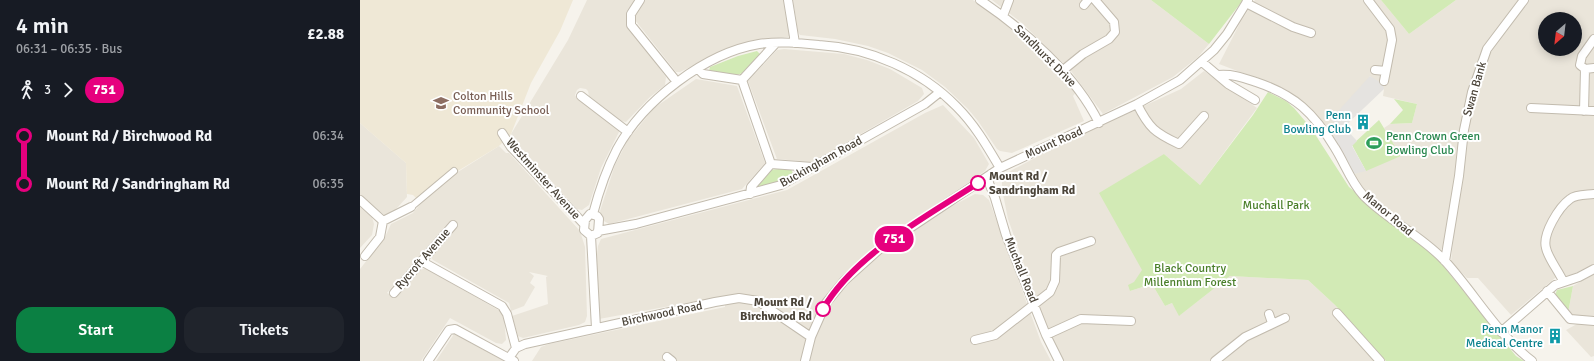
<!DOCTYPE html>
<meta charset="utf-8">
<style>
:root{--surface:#171b24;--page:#20242c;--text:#f1f3f6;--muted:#9ea1a6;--accent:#0b8043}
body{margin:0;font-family:Signika,sans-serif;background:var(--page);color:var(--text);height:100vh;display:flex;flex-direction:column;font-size:15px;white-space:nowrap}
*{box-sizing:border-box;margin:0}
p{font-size:13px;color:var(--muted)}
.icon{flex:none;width:22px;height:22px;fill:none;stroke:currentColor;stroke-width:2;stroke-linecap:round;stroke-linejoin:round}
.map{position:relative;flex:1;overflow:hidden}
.panel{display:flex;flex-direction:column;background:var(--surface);width:360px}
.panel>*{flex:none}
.badge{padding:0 8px;border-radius:13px;font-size:14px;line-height:26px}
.needle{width:26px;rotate:208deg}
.tools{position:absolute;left:1178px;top:12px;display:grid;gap:8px}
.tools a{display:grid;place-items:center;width:44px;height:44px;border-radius:50%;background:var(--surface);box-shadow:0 2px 10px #0003;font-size:20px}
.map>.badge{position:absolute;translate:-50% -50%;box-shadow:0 0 0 2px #fff}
.legs{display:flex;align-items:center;gap:6px;height:44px;padding:0 16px;font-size:13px}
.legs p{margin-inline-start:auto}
.head{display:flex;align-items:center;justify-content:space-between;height:68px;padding:0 16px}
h1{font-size:22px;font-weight:600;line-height:30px}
.button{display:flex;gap:8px;margin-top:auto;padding:8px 16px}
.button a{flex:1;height:46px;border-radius:16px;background:var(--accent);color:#fff;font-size:16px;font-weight:600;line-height:46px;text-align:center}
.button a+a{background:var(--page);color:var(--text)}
ul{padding:0 16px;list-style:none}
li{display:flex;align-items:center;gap:14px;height:48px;font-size:15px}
li i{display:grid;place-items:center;width:6px;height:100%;margin:0 5px;background:currentColor}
li i::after{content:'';width:10px;height:10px;margin:-5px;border:3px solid;border-radius:50%;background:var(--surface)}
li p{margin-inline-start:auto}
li:first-child i{background:linear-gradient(#0000 50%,currentColor 0)}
li:last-child i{background:linear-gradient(currentColor 50%,#0000 0)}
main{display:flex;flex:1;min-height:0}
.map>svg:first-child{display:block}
.residential{fill:#eae5da;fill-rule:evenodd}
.education{fill:#efe8d6}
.green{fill:#d2eab5}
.parking{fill:#e5e3e0}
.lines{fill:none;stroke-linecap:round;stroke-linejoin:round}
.pedestrian-casing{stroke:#c2bbae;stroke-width:8}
.minor-casing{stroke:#c2bbae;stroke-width:10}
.pedestrian{stroke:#fff;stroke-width:6}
.minor{stroke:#fff;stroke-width:8}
.line-1-casing{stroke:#fff;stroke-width:9}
.line-1{stroke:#e6007e;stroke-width:6}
.stop-1-dot{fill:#fff;stroke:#e6007e;stroke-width:2}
.labels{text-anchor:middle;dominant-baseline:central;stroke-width:4;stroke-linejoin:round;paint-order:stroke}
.street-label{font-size:12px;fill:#4b4439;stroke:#fff}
.education-label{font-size:12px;fill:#785e54;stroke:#fff;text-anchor:start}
.culture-label{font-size:12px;fill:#0d838f;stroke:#fff;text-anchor:end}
.leisure-label{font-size:12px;fill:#27864d;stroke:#fff;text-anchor:start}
.stop-label{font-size:12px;font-weight:bold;fill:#4b4439;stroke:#fff;text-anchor:start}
.park-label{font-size:12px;fill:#4a7f2a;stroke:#fff}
</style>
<main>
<section class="panel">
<div class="head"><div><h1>4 min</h1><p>06:31 – 06:35 · Bus</p></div><b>£2.88</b></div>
<div class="legs"><svg class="icon" aria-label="walk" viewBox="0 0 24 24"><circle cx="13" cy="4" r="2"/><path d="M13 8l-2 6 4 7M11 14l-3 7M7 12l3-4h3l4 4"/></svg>3<svg class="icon" aria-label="forward" viewBox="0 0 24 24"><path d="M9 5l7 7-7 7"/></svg><b class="badge" style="background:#e6007e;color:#fff">751</b></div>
<ul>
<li><i style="color:#e6007e"></i><b>Mount Rd / Birchwood Rd</b><p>06:34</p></li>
<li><i style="color:#e6007e"></i><b>Mount Rd / Sandringham Rd</b><p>06:35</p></li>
</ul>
<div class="button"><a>Start</a><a>Tickets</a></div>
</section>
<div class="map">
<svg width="1234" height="361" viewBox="0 0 1234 361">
<rect width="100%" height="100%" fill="#f6f3ec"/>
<!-- residential -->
<path class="residential" d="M227,0H275L266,12L267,23L306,77L305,85L290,97L266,122L261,121L229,96L228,91L226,89L220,88L217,90L215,95L218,100L224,101L258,128L259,132L241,168L229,205L222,210L217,209L158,145V142L151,134L208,40Z
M285,0H425L430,35L428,37L402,40L361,52L320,72H316L275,20V15Z
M433,0H613L654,29L674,47L716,92L713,96L724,121L652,153L640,151L637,149L618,121L608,109L585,87L562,70L528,53L508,46L475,39L440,35L438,32Z
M632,0H791L849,44L838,57L813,77L743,114L711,71L662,23Z
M895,0H1021L1049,34L1096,0H1234V266L1217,274L1195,278L1151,315L1118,278H1107L1091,262L1096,211L1089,209L1083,247L1080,251L1003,191L994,174L1041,156L1024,128L1030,124L1052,123L1057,104L1023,96L1024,89L1010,76L981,132L972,138L961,120L927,90L859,64L881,21ZM1185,19H1215V49H1185Z
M424,49L484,54L507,60L530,69L562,88L564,94L558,101L452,162L417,159L388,81L417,50Z
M844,71L897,108L840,185L804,154L783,270L770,291L792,284L805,306L812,303L820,315L870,276L948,280L975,305L1026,361H702L691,340L648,219L642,189V178L652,170L705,142L821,89Z
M336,79L377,86L405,163L382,189L249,224L244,221L240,211L255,165L268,140L294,108Z
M583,105L614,138L629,164L625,171L585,199L590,207L615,194L623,195L629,200L681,342L691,361H172L181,347L189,344L365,307V296L239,319L236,262L238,246L241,239L427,190L565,113Z
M0,123L46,163L47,197L28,218L0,195Z
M139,146L146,153H149L220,231L225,247L227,316L225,322L219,325L163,338L158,336L152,316L188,304L186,277L188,276L169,272L174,276L170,283L175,287L164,306L151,311L149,303L73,260L71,257L97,226L89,222L27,293L37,297L59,271L65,268L140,311L144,318L146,340L142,344L136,343L90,318L61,361H0V269L25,237L31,224L53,213L74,187Z
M0,207L12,217L14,224L12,235L0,248Z
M1234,274V356L1231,357L1206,330L1217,324L1208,313L1213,286Z
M94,334L144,361H76Z"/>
<!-- education -->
<path class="education" d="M0,0H213L200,31L171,83L151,134L139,146L93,174L58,200L53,195L47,194L46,163L0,123Z"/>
<!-- green -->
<path class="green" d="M791,0H883L849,44Z
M1021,0H1096L1049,34Z
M397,51L400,54C378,80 382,77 349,71L350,67L378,56Z
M908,92L926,101L934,108L951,128L989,187L1027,217L1026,219L1072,252L1156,356L1164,361H1026L975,305L948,280L870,276L819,316L812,303L805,306L792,284L770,291L768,285L774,282L782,270L739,193L804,154L840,185L893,115Z
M1034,99L1057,104L1052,123L1030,124L1043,110Z
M1019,120L1041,156L1006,171L992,145Z
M428,168L431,169L433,173L425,180L399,188L397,187L409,170Z
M1213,286L1208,313L1195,295L1197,290Z"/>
<!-- parking -->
<path class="parking" d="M1010,76L1023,84L1024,89L984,127L997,141L992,146L1006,171L994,174L972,138L981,132L971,119Z"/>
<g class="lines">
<defs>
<path id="pedestrian" d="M51,207L94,171"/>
<path id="minor" d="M280,0L271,14V25L317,82
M428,0L435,43
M620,0C663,29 716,75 739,123
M1008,0L1030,29L1032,40L1024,81
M886,3L933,27L951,33
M724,5L728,0
M643,16L649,0
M1234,39L1222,56L1220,65L1225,69L1234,68
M842,62L868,84L895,100
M338,69L343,74L382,80L416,43
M1015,70L1026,71
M702,71L723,54L749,39L755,32L754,22L735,0
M858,75C873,74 881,77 896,82C935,95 954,113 975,148C984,162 991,182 1003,195C1027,220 1061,235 1085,261C1115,294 1136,333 1172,361
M382,80L411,164
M221,96L268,132
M777,104C789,128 795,133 819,144L844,116
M1171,108L1234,111
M1224,111L1225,69
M142,133L151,147L224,224
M627,178L635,198L646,235L686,335L699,361
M390,194L391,187L411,164L453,167
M0,200L23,221L20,237L5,256
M230,214L237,216L239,219L238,233L231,236L224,230L225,220Z
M233,214C239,191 246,170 257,149C283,101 345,53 399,44C419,41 439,43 459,45C510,48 561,70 597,107C615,125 627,146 640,168
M23,221L51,207
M238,231L276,224L421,185L565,104L580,92
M231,236L236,328
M61,261L142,306L147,314L156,348
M1085,261L1099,176L1104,130L1112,92L1127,49L1164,0
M1203,281C1198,270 1188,258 1186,248C1182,234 1199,207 1210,199C1216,194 1227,195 1234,194
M1187,291L1210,319L1234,321
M34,293L93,225
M977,313L1020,361
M909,314L912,323
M1141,332L1195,285L1219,277L1234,269
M686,335L721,319L771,321
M615,340L635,335L690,292L695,281L696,255L699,252L731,241
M307,357L312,361
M149,358L156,348L165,344L355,302L379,298L398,301L451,337
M68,361L89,330L95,329L154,361
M445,361L451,337L466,303L484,281L523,246L640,168L777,104L820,80L854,50L867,34L888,0
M855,361L885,337L925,318"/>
</defs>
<!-- pedestrian casing -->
<use href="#pedestrian" class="pedestrian-casing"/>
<!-- minor casing -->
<use href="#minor" class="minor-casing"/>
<!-- pedestrian -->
<use href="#pedestrian" class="pedestrian"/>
<!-- minor -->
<use href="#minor" class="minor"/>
</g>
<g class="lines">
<defs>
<path id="line-1" d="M463,309C495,254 566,217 618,183"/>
</defs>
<!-- line-1 casing -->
<use href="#line-1" class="line-1-casing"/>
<!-- line-1 -->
<use href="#line-1" class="line-1"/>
</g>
<!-- icons -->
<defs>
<symbol id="school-bare" viewBox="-9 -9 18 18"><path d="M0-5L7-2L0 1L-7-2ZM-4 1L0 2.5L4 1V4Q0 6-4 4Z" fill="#8d6e63" stroke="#fff" stroke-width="2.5" paint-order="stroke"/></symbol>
<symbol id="building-bare" viewBox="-9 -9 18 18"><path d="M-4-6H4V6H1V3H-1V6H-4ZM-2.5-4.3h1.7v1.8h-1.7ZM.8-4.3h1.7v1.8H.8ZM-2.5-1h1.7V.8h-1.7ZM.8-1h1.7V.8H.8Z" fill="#0f9aa8" stroke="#fff" stroke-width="2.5" paint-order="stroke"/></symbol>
<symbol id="stadium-bare" viewBox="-9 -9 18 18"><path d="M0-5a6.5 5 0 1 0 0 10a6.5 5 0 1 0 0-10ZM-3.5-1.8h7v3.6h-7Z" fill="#2e9e5b" stroke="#fff" stroke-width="2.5" paint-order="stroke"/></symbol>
</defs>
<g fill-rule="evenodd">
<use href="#school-bare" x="70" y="92" width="22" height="22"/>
<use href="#building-bare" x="992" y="111" width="22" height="22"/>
<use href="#stadium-bare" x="1003" y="132" width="22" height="22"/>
<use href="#building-bare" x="1184" y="325" width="22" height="22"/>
</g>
<!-- markers -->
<g class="stop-1-dot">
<circle cx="618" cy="183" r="7"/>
<circle cx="463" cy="309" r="7"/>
</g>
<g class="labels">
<!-- street labels -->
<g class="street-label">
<text transform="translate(685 56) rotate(45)">Sandhurst Drive</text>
<text transform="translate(1115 89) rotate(-74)">Swan Bank</text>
<text transform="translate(694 143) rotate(-24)">Mount Road</text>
<text transform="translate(461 162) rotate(-29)">Buckingham Road</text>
<text transform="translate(183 179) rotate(48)">Westminster Avenue</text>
<text transform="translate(1028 214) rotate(40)">Manor Road</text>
<text transform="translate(63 259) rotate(-49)">Rycroft Avenue</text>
<text transform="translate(661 270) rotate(68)">Muchall Road</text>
<text transform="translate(302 314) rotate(-12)">Birchwood Road</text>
</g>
<!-- education labels -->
<g class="education-label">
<text x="93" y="96">Colton Hills<tspan x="93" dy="14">Community School</tspan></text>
</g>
<!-- culture labels -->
<g class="culture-label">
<text x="991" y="115">Penn<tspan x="991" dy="14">Bowling Club</tspan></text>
<text x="1183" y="329">Penn Manor<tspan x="1183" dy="14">Medical Centre</tspan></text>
</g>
<!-- leisure labels -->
<g class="leisure-label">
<text x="1026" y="136">Penn Crown Green<tspan x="1026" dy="14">Bowling Club</tspan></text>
</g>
<!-- stop labels -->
<g class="stop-label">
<text x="629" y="176">Mount Rd /<tspan x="629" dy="14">Sandringham Rd</tspan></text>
<text x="452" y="302" text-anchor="end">Mount Rd /<tspan x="452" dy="14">Birchwood Rd</tspan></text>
</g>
<!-- park labels -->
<g class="park-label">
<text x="916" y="205">Muchall Park</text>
<text x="830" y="268">Black Country<tspan x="830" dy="14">Millennium Forest</tspan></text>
</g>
</g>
</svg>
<div class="tools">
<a><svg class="needle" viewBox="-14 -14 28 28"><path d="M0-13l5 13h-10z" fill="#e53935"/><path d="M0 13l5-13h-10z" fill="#9ea1a6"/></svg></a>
</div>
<b class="badge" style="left:534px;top:239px;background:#e6007e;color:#fff">751</b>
</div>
</main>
